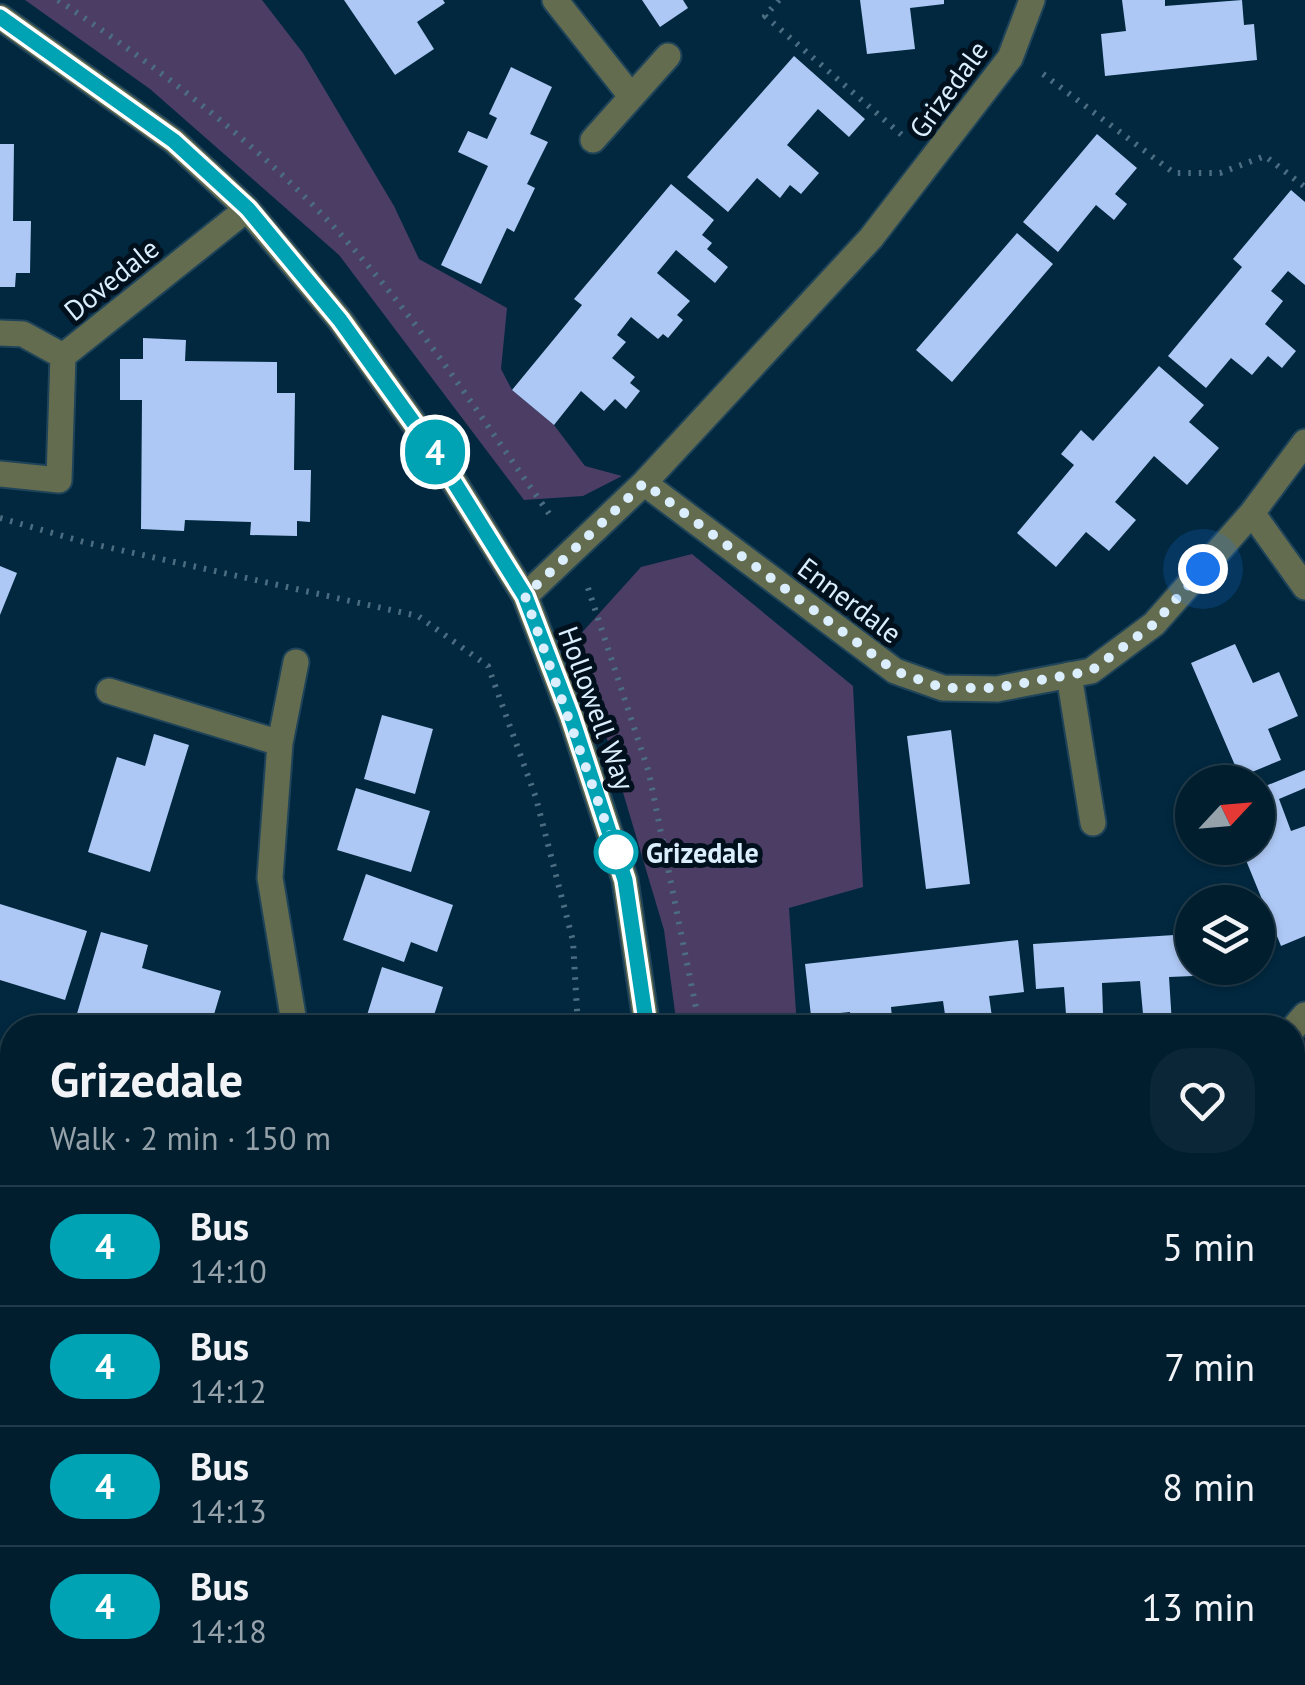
<!DOCTYPE html>
<meta charset="utf-8">
<style>
:root{--surface:#011e2f;--page:#0b2737;--text:#f1f3f6;--muted:#96a2aa;--line:#233c4b}
body{margin:0;font-family:"PT Sans",sans-serif;background:var(--page);color:var(--text);height:100vh;display:flex;flex-direction:column;font-size:38px;white-space:nowrap}
*{box-sizing:border-box;margin:0}
p{font-size:32px;color:var(--muted)}
.icon{flex:none;width:55px;height:55px;fill:none;stroke:currentColor;stroke-width:2;stroke-linecap:round;stroke-linejoin:round}
.map{position:relative;flex:1;overflow:hidden}
.sheet{position:absolute;left:0px;top:1015px;width:1305px;height:670px;display:flex;flex-direction:column;background:var(--surface);border-radius:40px 40px 0 0;box-shadow:0 2px 8px #0004,0 0 0 2px var(--line)}
.sheet>*{flex:none}
.badge{padding:0 20px;border-radius:32px;font-size:35px;line-height:65px}
.needle{width:65px;rotate:64deg}
.tools{position:absolute;left:1175px;top:765px;display:grid;gap:20px}
.tools a{display:grid;place-items:center;width:100px;height:100px;border-radius:50%;background:var(--surface);box-shadow:0 2px 8px #0004,0 0 0 2px var(--line);font-size:50px}
.you{position:absolute;width:50px;height:50px;margin:-25px;border:8px solid #fff;border-radius:50%;background:#1a73e8;box-shadow:0 0 0 15px #1a73e833}
.map>.badge{position:absolute;translate:-50% -50%;box-shadow:0 0 0 5px #fff}
.round{display:grid;place-items:center;flex:none;width:105px;height:105px;border-radius:40px;background:var(--page)}
.headline{display:flex;align-items:center;justify-content:space-between;height:170px;padding:0 50px}
h1{font-size:48px;font-weight:800;line-height:75px}
ul{padding:0;list-style:none}
li{display:flex;align-items:center;gap:30px;height:120px;padding:0 50px;border-top:2px solid var(--line)}
li div{flex:1}
li b{display:block;font-size:38px}
li em{font-style:normal}
li .badge{min-width:110px;font-weight:700;text-align:center}
.map>svg:first-child{display:block}
.built{fill:#08354f}
.green{fill:#4c3d65}
.building{fill:#adc8f4}
.lines{fill:none;stroke-linecap:round;stroke-linejoin:round}
.lane-casing{stroke:#1f445a;stroke-width:29}
.street-casing{stroke:#1f445a;stroke-width:29}
.path{stroke:#4c6d81;stroke-width:6;stroke-dasharray:2.5 8;stroke-linecap:butt}
.lane{stroke:#646c4f;stroke-width:25}
.street{stroke:#646c4f;stroke-width:25}
.line-casing{stroke:#fff;stroke-width:22}
.line{stroke:#00a3b4;stroke-width:15}
.walk{stroke:#daeefd;stroke-width:10;stroke-dasharray:0 18}
.stop-dot{fill:#fff;stroke:#00a3b4;stroke-width:5}
.labels{text-anchor:middle;dominant-baseline:central;stroke-width:10;stroke-linejoin:round;paint-order:stroke}
.street-label{font-size:28px;fill:#daeefd;stroke:#00101d}
.stop-label{font-size:28px;font-weight:bold;fill:#daeefd;stroke:#00101d;text-anchor:start}
</style>
<div class="map">
<svg width="1305" height="1685" viewBox="0 0 1305 1685">
<rect width="100%" height="100%" fill="#01283f"/>
<!-- built -->
<path class="built" d="M299,1672H581L584,1685H212Z"/>
<!-- green -->
<path class="green" d="M25,0H262L303,53L394,206L419,259L507,308L501,369L512,390L554,425L585,466L622,476L583,496L524,500L339,255L150,89Z
M692,554L853,686L863,887L789,908L797,1027H677L664,930L577,638L641,567Z
M1293,1278H1305V1367L1293,1369Z"/>
<!-- building -->
<path class="building" d="M344,0H443L445,3L417,22L434,49L395,75Z
M642,0H683L688,8L660,27Z
M860,0H944V4L910,8L915,49L867,54Z
M1122,0H1165V6L1242,0L1244,25L1254,24L1257,60L1105,76L1101,34L1126,31Z
M794,56L865,119L849,137L818,109L787,145L819,173L801,194L790,185L780,198L757,178L728,212L687,177Z
M511,67L552,87L530,134L548,142L527,184L535,188L514,232L507,228L481,284L441,265L488,166L458,152L468,131L487,139L497,118L489,114Z
M1097,134L1137,168L1115,194L1127,204L1114,220L1096,205L1058,252L1023,222Z
M0,144H14L13,221H31L30,273H16L15,287H0Z
M671,184L714,220L702,235L712,243L707,249L728,267L715,283L676,250L657,273L690,301L677,315L683,320L668,338L663,334L658,339L631,317L617,335L626,342L612,358L635,377L630,383L640,391L626,409L615,399L604,411L581,391L554,425L512,390L582,305L574,299Z
M1291,190L1305,202V285L1288,271L1271,291L1283,301L1265,324L1296,351L1282,368L1268,356L1252,375L1231,358L1206,388L1168,356L1242,267L1233,259Z
M1017,233L1053,264L952,382L916,350Z
M143,338L186,340L185,361L277,362V393H295L294,470H311L310,522L297,521V536L250,535L251,522L185,520L184,531L141,529L142,400H120V359H143Z
M1159,366L1204,405L1189,422L1219,448L1187,485L1154,456L1115,502L1136,520L1109,551L1086,532L1056,567L1017,533L1074,465L1061,454L1081,430L1093,441Z
M0,566L17,573L0,615Z
M1235,644L1253,683L1279,672L1298,716L1268,729L1281,760L1240,777L1191,663Z
M382,715L433,729L415,794L364,779Z
M951,730L970,884L926,889L907,736Z
M154,734L189,745L150,872L88,852L117,757L145,766Z
M1305,770V788L1279,799L1291,831L1305,826V936L1281,946L1241,848H1258V789Z
M356,788L430,811L411,872L337,850Z
M366,874L453,905L437,952L411,942L404,962L343,940Z
M0,904L87,931L65,1000L0,980Z
M101,932L148,945L142,968L221,991L210,1028H112L76,1017Z
M1190,934L1193,976L1169,977L1172,1024L1144,1025L1140,981L1102,983L1103,1014L1086,1015L1087,1028H1067L1064,987L1036,989L1033,944Z
M1018,940L1024,992L989,996L993,1024L947,1028L943,1001L891,1007L893,1028H852L850,1012L811,1016L805,964Z
M382,967L443,987L430,1028H363Z
M1297,1118L1298,1136L1305,1135V1172L1301,1160L1292,1161V1119Z
M1305,1229V1267L1292,1268V1230Z
M1305,1431V1492L1292,1494V1433Z
M10,1473H12V1503L6,1502Z"/>
<g class="lines">
<defs>
<path id="lane" d="M0,333L23,334L63,356
M1069,675L1093,823"/>
<path id="street" d="M555,0L631,96
M0,17L174,141L247,209L340,320L441,461L525,596L571,716L625,880L647,1028
M593,140L668,56
M0,474L59,480L63,356L247,209
M644,483L895,671L943,688L997,689L1091,671L1154,624L1252,513L1305,442
M1252,513L1305,587
M525,596L644,483L871,238L1010,58L1032,0
M109,691L280,743
M295,1028L270,878L280,743L296,662
M1292,1030L1305,1015
M0,1083L12,1090
M1292,1616L1305,1614
M648,1672V1685
M886,1685L959,1672"/>
</defs>
<!-- lane casing -->
<use href="#lane" class="lane-casing"/>
<!-- street casing -->
<use href="#street" class="street-casing"/>
<!-- path -->
<path class="path" d="M58,0C168,74 278,159 364,261C433,341 491,433 553,519
M779,0L765,16L903,136
M1043,74L1174,173H1220L1265,156L1305,187
M0,518L84,542L418,616L488,666L536,798L573,941L578,1028
M588,588L649,773L700,1028
M1292,1296H1305
M722,1672V1685
M76,1685L191,1672"/>
<!-- lane -->
<use href="#lane" class="lane"/>
<!-- street -->
<use href="#street" class="street"/>
</g>
<g class="lines">
<defs>
<path id="line" d="M0,17L174,141L248,209L340,320L441,461L525,596L571,716L625,880L647,1028"/>
</defs>
<!-- line casing -->
<use href="#line" class="line-casing"/>
<!-- line -->
<use href="#line" class="line"/>
<!-- walk -->
<path class="walk" d="M616,852L525,596L644,483L895,671L943,688H996L1091,671L1154,624L1203,569"/>
</g>
<!-- markers -->
<circle class="stop-dot" cx="616" cy="852" r="20"/>
<g class="labels">
<!-- street labels -->
<g class="street-label">
<text transform="translate(948 89) rotate(-54)">Grizedale</text>
<text transform="translate(111 279) rotate(-39)">Dovedale</text>
<text transform="translate(850 600) rotate(37)">Ennerdale</text>
<text transform="translate(597 708) rotate(70)">Hollowell Way</text>
</g>
<!-- stop labels -->
<g class="stop-label">
<text x="646" y="852">Grizedale</text>
</g>
</g>
</svg>
<div class="tools">
<a><svg class="needle" viewBox="-14 -14 28 28"><path d="M0-13l5 13h-10z" fill="#e53935"/><path d="M0 13l5-13h-10z" fill="#96a2aa"/></svg></a>
<a><svg class="icon" aria-label="layers" viewBox="0 0 24 24"><path d="M12 4l9 5-9 5-9-5zM3 14l9 5 9-5"/></svg></a>
</div>
<div class="you" style="left:1203px;top:569px"></div>
<b class="badge" style="left:435px;top:452px;background:#00a3b4;color:#fff">4</b>
<section class="sheet">
<div class="headline"><div><h1>Grizedale</h1><p>Walk · 2 min · 150 m</p></div><a class="round"><svg class="icon" aria-label="heart" viewBox="0 0 24 24"><path d="M12 20l-8-8c-3-5 5-10 8-4 3-6 11-1 8 4z"/></svg></a></div>
<ul>
<li><span class="badge" style="background:#00a3b4;color:#fff">4</span><div><b>Bus</b><p>14:10</p></div><em>5 min</em></li>
<li><span class="badge" style="background:#00a3b4;color:#fff">4</span><div><b>Bus</b><p>14:12</p></div><em>7 min</em></li>
<li><span class="badge" style="background:#00a3b4;color:#fff">4</span><div><b>Bus</b><p>14:13</p></div><em>8 min</em></li>
<li><span class="badge" style="background:#00a3b4;color:#fff">4</span><div><b>Bus</b><p>14:18</p></div><em>13 min</em></li>
</ul>
</section>
</div>
